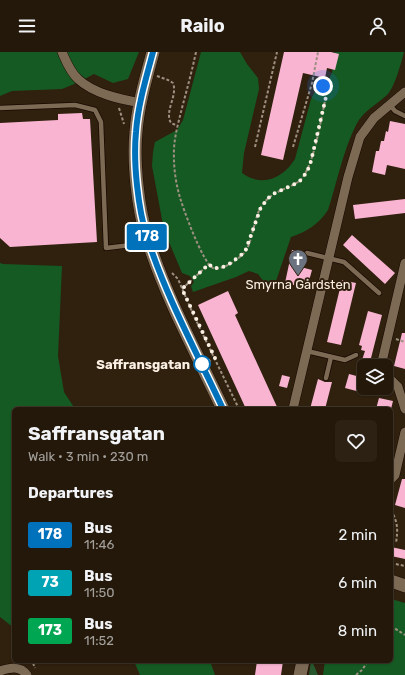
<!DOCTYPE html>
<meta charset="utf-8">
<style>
:root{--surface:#24180a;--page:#2c2113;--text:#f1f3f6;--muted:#a3a09c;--line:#41372b}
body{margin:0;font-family:Rubik,sans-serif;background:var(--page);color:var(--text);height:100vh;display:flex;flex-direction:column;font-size:15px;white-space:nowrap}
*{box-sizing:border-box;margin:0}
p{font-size:13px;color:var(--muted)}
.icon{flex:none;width:22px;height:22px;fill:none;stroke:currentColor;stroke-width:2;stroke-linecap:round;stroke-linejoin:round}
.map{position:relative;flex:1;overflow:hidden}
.details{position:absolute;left:12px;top:355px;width:381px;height:256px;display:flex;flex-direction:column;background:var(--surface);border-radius:6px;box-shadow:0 1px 3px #0004,0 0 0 1px var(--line)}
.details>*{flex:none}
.badge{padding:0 8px;border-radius:3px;font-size:14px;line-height:26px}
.fabs{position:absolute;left:357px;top:307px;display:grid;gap:8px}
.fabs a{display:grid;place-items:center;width:36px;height:36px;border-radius:6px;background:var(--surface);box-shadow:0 1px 3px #0004,0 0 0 1px var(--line);font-size:20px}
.you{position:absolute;width:20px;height:20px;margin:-10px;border:3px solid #fff;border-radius:50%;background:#1a73e8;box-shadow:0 0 0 6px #1a73e833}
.map>.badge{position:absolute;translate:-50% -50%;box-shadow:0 0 0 2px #fff}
h2{padding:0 16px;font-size:15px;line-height:36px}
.round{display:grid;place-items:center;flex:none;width:42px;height:42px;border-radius:6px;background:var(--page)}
.overview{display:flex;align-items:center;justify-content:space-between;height:68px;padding:0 16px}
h1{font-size:19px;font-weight:700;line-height:30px}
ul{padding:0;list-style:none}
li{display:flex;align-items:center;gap:12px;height:48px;padding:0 16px}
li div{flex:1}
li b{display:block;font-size:15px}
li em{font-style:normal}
li .badge{min-width:44px;font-weight:700;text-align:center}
header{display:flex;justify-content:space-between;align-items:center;height:52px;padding:0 16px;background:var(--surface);font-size:18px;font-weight:700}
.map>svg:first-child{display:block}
.green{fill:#27582d}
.forest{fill:#155a23}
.building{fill:#f9b4d2}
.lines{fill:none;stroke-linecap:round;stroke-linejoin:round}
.lane-casing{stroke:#180900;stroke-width:6}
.street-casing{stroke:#180900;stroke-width:10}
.secondary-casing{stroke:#180900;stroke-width:14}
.path{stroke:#9d9081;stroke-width:2;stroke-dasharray:3 2;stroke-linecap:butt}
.lane{stroke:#7d6a55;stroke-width:4.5}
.street{stroke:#7d6a55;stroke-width:9}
.secondary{stroke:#7d6a55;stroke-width:13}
.line-casing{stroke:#fff;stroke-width:9}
.line{stroke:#0072bc;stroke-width:6}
.walk{stroke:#fbf0e4;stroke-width:4;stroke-dasharray:0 7.2}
.stop-dot{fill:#fff;stroke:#0072bc;stroke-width:2}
.labels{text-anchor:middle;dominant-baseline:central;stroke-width:4;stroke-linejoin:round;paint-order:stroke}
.poi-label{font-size:13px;fill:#fbf0e4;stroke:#30200e}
.stop-label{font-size:13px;font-weight:bold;fill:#fbf0e4;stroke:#30200e;text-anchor:end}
</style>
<header><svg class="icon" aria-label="menu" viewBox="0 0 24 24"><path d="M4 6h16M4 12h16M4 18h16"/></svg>Railo<svg class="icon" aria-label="person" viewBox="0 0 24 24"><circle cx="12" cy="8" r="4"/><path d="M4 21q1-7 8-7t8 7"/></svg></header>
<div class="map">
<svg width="405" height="623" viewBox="0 0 405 623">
<rect width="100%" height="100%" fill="#30200e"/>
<!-- green -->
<path class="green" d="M311,609H312L318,623H309Z"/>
<!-- forest -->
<path class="forest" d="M0,0H139L128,27L113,31L94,22L79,30L62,37L12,39L0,44Z
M201,0H240L247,12L258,26L259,37L244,101L242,121C263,136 283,126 295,107L311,47L318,34L328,29L332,21L335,0H404C401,11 395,35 387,43C376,53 363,59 356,73C343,99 337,130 328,158C319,172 306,180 291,185L276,229L272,232L264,230L258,222L249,219L236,225L193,240L191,234L194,230L190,224L182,221L164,178L152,114L153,100L155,90L177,78L183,68Z
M0,211L3,212L62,214L58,304L64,340L75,357H14V576L0,565Z
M391,547L405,551V623H323L325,609H391Z
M134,609H210L215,623H140Z"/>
<!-- building -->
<path class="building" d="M284,0H331L339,2L335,18L327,16L325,26L303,21L283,108L261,103Z
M82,61L83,67H90L97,190L10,195L0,186V71L58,68V62Z
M390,69L405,72V117L387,113L385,123L372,120L376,99H379L381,89H384L386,79L388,80Z
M405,147V161L355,167L353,153Z
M352,183L395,221L385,232L343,193Z
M292,198L301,200L297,214L312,218L307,236L285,231Z
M342,228L356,231L341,293L327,290Z
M228,239L238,261L235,263L278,357H246L198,253Z
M368,259L382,263L370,310L362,308L365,299L361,298L362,294L359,293Z
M402,281H405V317L394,314Z
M349,322L364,326V341L345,336Z
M282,323L290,325L287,336L279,334Z
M318,327L325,330H332L325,357H310Z
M379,346L393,349L391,357H376Z
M402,427H405V456L395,453Z
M391,495L405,498V507L391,504Z
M257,609H283L281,623H255Z"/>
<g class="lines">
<defs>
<path id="lane" d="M389,52L395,59L405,64
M0,56L75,53L95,58L101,70L106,196L147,191
M307,201L344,210L379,241
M307,299L345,308L356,303
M326,326L331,305"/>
<path id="street" d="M62,0C66,9 70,20 78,27C94,42 120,47 141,51
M381,314L405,211
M386,323L398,335L405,357
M293,357L348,125L360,85L374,66L405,40
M391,427L395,423L405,380
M0,619C10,616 20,613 27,623"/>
<path id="secondary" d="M153,0C146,26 138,53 136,80C133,110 138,157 147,185C165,244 197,302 223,357
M391,529L405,534
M300,623L303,609"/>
</defs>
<!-- lane casing -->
<use href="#lane" class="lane-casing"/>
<!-- street casing -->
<use href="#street" class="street-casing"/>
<!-- secondary casing -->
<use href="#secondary" class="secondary-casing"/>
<!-- path -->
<path class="path" d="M196,0C192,19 187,37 182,56C178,72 173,89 174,106C174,118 176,131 179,142C182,154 203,212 213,216C222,219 239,207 245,200C252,191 254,166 261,155C271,139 284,139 298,130C314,119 321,64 326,45C325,33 322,34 312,31
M157,24L168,28L173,31C178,44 164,59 171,71L178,74
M119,56L124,72
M255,95L277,0
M293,95L312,31L318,0
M172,221L178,227L193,262L239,357
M182,237L209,212
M396,287L405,290
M391,458C398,471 398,477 396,491
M391,511L405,514
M391,574L405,583
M33,611L35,616
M356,623L362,618L368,609"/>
<!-- lane -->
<use href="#lane" class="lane"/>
<!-- street -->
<use href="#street" class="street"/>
<!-- secondary -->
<use href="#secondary" class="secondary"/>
</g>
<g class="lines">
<defs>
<path id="line" d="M153,0C146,26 138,53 136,80C133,110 138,157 147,185C166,245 197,301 223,357"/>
</defs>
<!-- line casing -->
<use href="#line" class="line-casing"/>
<!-- line -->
<use href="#line" class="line"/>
<!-- walk -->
<path class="walk" d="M202,312L215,306L182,237L209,212L213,216H220L228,213L245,200L261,155L271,143L299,130L307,120L311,109L326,45L325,38L323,34"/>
</g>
<!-- icons -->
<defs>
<symbol id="church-pin" viewBox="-11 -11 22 30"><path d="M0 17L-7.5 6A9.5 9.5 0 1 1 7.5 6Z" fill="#6b7280" stroke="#30200e"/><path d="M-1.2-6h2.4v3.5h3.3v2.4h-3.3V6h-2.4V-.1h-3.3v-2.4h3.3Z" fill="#fff"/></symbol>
</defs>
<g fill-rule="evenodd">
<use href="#church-pin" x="287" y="196" width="22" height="30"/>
</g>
<!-- markers -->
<circle class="stop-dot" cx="202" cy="312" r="8"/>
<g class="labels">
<!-- poi labels -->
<g class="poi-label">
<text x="298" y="232">Smyrna Gårdsten</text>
</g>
<!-- stop labels -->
<g class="stop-label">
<text x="190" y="312">Saffransgatan</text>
</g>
</g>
</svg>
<div class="fabs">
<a><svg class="icon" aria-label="layers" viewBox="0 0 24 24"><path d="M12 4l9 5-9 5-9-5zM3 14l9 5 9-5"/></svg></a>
</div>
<div class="you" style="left:323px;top:34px"></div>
<b class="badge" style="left:147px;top:185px;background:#0072bc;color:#fff">178</b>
<section class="details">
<div class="overview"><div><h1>Saffransgatan</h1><p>Walk · 3 min · 230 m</p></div><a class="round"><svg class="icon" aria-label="heart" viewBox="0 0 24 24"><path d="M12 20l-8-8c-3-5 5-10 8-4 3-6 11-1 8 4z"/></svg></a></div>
<h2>Departures</h2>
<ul>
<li><span class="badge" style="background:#0072bc;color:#fff">178</span><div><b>Bus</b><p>11:46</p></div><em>2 min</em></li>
<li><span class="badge" style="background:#00a3b4;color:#fff">73</span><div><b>Bus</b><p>11:50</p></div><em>6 min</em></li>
<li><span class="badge" style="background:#00a651;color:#fff">173</span><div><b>Bus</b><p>11:52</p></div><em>8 min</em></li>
</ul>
</section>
</div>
